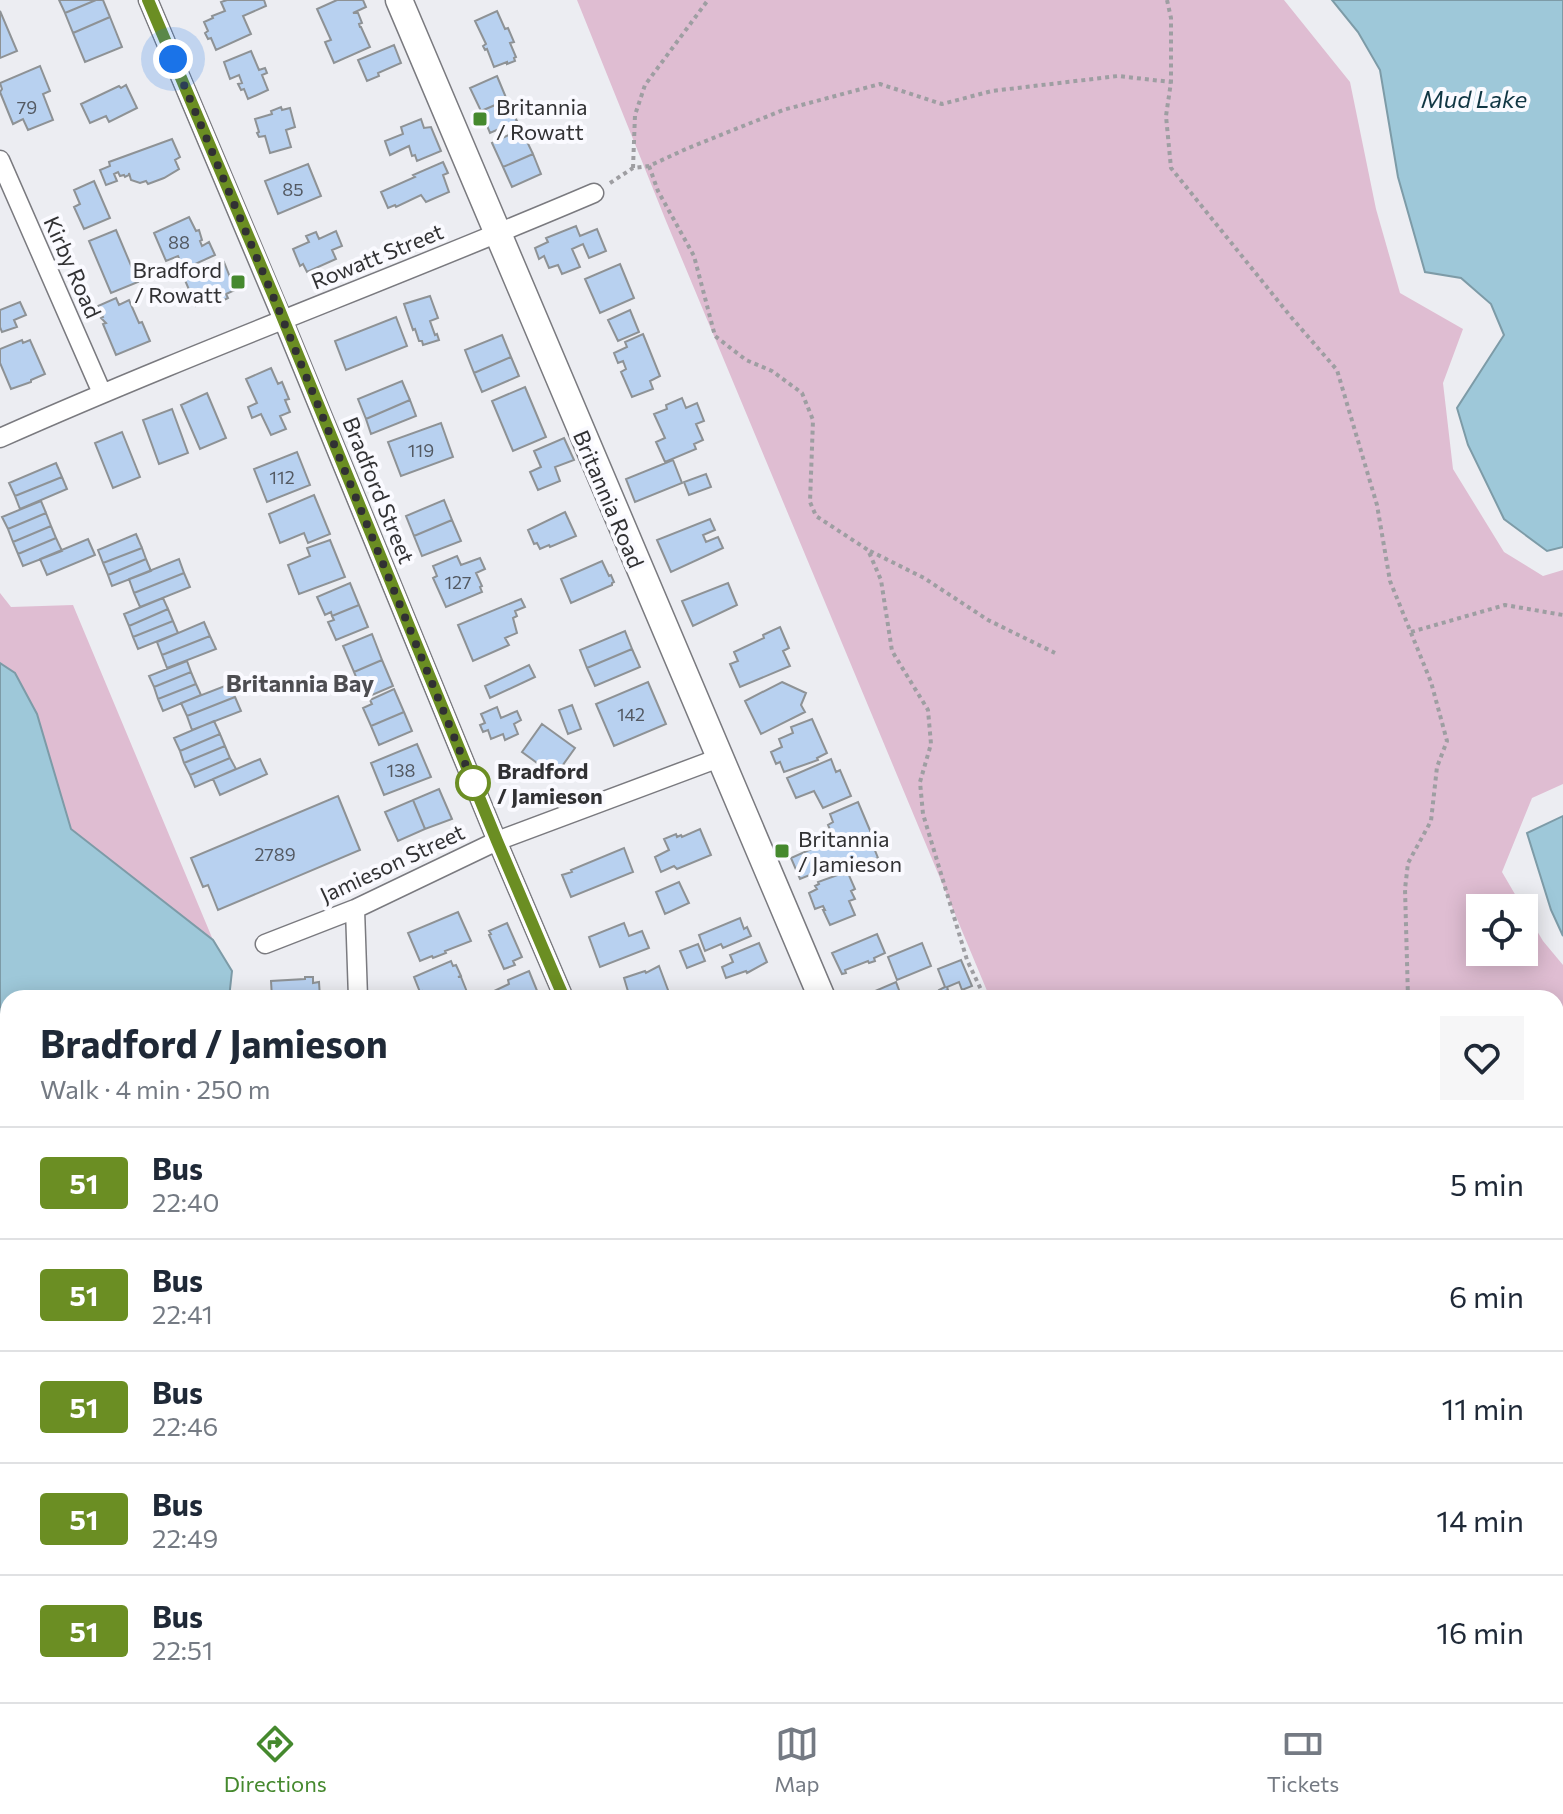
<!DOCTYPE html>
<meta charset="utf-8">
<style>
:root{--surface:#fff;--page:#f6f6f7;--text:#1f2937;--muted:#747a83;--line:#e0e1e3;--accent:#45892e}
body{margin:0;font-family:Commissioner,sans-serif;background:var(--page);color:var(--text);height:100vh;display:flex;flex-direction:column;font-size:30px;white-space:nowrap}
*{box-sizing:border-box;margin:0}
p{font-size:26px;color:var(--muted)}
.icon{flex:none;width:44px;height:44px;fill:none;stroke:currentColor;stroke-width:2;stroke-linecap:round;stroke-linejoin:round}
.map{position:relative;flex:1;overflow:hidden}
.details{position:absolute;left:0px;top:990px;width:1564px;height:712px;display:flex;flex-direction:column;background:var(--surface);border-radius:24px 24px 0 0;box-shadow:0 4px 20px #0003}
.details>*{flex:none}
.badge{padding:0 16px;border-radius:6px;font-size:28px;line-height:52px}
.tools{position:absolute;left:1466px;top:894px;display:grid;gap:16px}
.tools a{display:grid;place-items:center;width:72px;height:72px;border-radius:0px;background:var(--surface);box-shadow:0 4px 20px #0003;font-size:40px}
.you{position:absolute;width:40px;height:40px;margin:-20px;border:6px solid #fff;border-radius:50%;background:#1a73e8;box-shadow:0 0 0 12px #1a73e833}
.map>.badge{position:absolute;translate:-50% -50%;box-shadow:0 0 0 4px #fff}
.round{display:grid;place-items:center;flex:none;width:84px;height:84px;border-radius:0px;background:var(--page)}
.headline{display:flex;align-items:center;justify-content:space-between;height:136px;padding:0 40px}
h1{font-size:38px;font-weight:700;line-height:60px}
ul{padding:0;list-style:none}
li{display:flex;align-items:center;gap:24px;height:112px;padding:0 40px;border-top:2px solid var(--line)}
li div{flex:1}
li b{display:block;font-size:30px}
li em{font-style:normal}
li .badge{min-width:88px;font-weight:700;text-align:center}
.menu{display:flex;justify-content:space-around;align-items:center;height:112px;border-top:2px solid var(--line);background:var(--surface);font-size:22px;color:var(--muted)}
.menu a{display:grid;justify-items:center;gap:4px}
.menu .current{color:var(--accent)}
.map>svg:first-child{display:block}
.green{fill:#dfbdd2}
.water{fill:#9ec8d9;stroke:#7d9ba7;stroke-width:2}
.building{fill:#b8d1f0;stroke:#8e9295;stroke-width:2}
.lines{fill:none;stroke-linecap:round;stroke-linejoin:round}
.street-casing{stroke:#7a7a7f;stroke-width:21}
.secondary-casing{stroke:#7a7a7f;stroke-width:29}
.path{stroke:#9e9ea2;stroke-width:4;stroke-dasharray:4 4;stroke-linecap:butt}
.street{stroke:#fff;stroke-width:18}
.secondary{stroke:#fff;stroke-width:26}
.line-casing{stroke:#fff;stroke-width:18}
.line{stroke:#6b8e23;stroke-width:12}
.walk{stroke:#313133;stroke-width:8;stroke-dasharray:0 14.4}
.poi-dot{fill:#45892e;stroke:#fafaff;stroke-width:3}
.stop-dot{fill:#fff;stroke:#6b8e23;stroke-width:4}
.labels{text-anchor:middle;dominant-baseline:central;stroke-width:8;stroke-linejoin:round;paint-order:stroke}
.number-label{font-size:18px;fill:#535962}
.poi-label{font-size:22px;fill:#313133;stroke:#fafaff;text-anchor:start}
.street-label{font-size:22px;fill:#313133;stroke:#fafaff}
.stop-label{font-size:22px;font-weight:bold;fill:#313133;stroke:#fafaff;text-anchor:start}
.water-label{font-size:24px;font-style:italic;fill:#103643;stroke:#fafaff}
.neighbourhood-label{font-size:24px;font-weight:bold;fill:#4d4d51;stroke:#fafaff}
</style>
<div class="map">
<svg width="1563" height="1702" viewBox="0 0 1563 1702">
<rect width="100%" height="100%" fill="#ecedf2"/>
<!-- green -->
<path class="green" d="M577,0H1284L1350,82L1376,209L1400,293L1463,329L1443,383L1453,469L1504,552L1543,576L1563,570V784L1532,798L1502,872L1523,908H1480V952H1524V909L1543,941L1563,965V1702H1283L1280,1694H1556V998H990L666,221Z
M0,593L11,607L73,605L213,940L71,829L37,714L15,673L0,663Z
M184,1694H275V1702H184Z
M592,1694H677L679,1702H575Z"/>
<!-- water -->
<path class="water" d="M1332,0H1563V547L1547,551L1504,519L1468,445L1457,408L1504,335L1491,304L1461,278L1425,272L1398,177L1380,70L1358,32Z
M0,663L15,673L37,714L71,829L213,940L232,971L229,998H8V1694H129L127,1702H0Z
M1563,816V936L1551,910L1527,833Z"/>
<!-- building -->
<path class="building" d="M59,0H96L65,13Z
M96,0H103L110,17L73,33L65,13Z
M227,0H264L266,6L243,16L251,34L216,50L211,38L208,39L205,33L208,31L204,22L213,18L212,16L225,11L221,2Z
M337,0H363L366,7L353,13H358L362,23L359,24L360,27H361L370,47L334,63L325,42L331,40L317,9Z
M0,11L17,51L0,58Z
M497,11L505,29L508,28L514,42L510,43L516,57L514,58L515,61L507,64V62L494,67L487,49L485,50L483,46L486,44L475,21Z
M110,17L122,47L85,62L73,33Z
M394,45L401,63L378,73L379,76L367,81L358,60Z
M251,51L259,70L265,68L267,73L262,75L268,90L248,99L244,89L241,90L238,84L242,83L239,75L230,79L224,62Z
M40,66L50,91L43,94L53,120L28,130L23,119L13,124L0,92L2,89L0,83Z
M497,76L507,100L481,111L470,88Z
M126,85L137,108L109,122L106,116L90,123L81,104L119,86L121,88Z
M507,100L517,121L490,133L481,111Z
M281,107L282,110L290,108L295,127L286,130L291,147L270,153L265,136L259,137L257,133L259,132L255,119L272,114L271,111Z
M421,119L424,128L431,127L441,151L417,161L415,155L412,156L409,146L390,155L385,141L403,134L401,127Z
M521,129L533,154L503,167L492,143Z
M172,139L180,157L175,160L179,169L164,178L148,184L146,181L140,183L131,180L129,173V175L125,177L124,175L120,176L118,172L114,174L117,181L106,185L100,170L110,166L109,162Z
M533,154L541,174L512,187L503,167Z
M443,162L448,173L443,175L449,192L426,202L421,195L396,207L395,205L388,208L381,192L415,177L413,175Z
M308,164L321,196L278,214L265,181Z
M94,181L110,218L84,229L74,207L80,204L74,190Z
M189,217L196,231L199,230L202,240L200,241L202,246L209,242L215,255L191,266L189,260L181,263L178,256L166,261L154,233Z
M576,226L580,236L597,229L606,251L589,258L583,244L572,249L580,267L562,274L558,265L549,268L544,256L539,259L535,248L548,242L546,238Z
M116,230L138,282L111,293L89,241Z
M336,231L342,246L332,250L336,259L307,272L303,264L300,266L293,249L309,242L306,236L316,232L319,239Z
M224,262L235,290L226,294L228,298L222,301L220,296L196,306L184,278L188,276L186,272L192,269L194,274L202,271L201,269Z
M620,264L634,298L600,313L585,279Z
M430,296L438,318L430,321L435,335L437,334L439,340L423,345L422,341H419L415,329L413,330L404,304Z
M116,298L119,305L129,300L139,323L142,322L150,341L116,355L103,324L106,323L101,318L103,317L98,306Z
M20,302L26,315L14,320L17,327L2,332L0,327V310Z
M630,310L639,332L618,341L608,320Z
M396,317L407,346L346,370L335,341Z
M643,334L660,376L650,381L653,389L632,397L621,372L626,369L623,361L618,363L614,353L627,347L625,342Z
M502,335L511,357L474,373L465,350Z
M22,340L23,343L30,340L45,374L31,380V382L11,389L0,363V349Z
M511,357L519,376L482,392L474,373Z
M271,368L278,384L282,382L289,399L285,400L290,412L280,416L286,429L271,435L261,414L252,418L248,407L257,403L246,379Z
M402,381L410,400L366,419L358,399Z
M525,387L546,437L513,451L492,401Z
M207,393L226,438L200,449L181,405Z
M682,398L686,408L697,403L704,421L696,424L703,440L694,444L696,449L665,462L656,442L665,438L654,414L667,409L666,405Z
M410,400L416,416L371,434L366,419Z
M172,409L188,453L159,464L143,420Z
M441,423L453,457L401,476L388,442Z
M122,432L140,477L113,488L95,443Z
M564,438L574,460L555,467L560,481L538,490L530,472L541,467L534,451Z
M297,452L310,485L267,502L254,469Z
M673,460L682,483L635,502L626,479Z
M56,463L62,477L15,496L9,483Z
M706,474L711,487L689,495L684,482Z
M62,477L67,489L20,509L15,496Z
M314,495L330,534L308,543L304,533L280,543L269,514Z
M444,500L452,520L414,536L406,516Z
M41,501L46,513L8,529L2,517Z
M565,512L576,536L550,547L549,545L540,549L537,543L534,544L528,530Z
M46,513L51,526L13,542L8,529Z
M710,519L715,530L703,535L706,542L718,537L723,548L671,572L657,540Z
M452,520L461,541L422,556L414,536Z
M51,526L56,538L18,554L13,542Z
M136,534L142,548L103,563L98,550Z
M56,538L62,551L23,566L18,554Z
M88,539L95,555L47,575L40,559Z
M330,540L345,577L299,594L288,565L310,556L307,548Z
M142,548L146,559L108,575L103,563Z
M457,556L461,565L480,558L485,569L476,573L482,586L480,587L482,592L446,607L433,578L437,576L433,566Z
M146,559L151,571L112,586L108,575Z
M179,559L184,573L134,593L129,579Z
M602,561L609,576L611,575L614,582L612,583V585L571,603L561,579Z
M184,573L190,587L140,607L134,593Z
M350,583L359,605L332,616L331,612L325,615L317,597Z
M728,583L737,605L693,626L682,601Z
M163,598L168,609L129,626L124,614Z
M521,599L525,607L515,611L517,616L513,618L517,633L505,638L509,645L473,661L458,625Z
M359,605L368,627L336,640L328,622L334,620L332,616Z
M168,609L173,621L133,637L129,626Z
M173,621L178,633L138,649L133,637Z
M204,622L210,636L162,655L157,642Z
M780,627L789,648L783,651L790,666L740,687L730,664L738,661L734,652L764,638L763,635Z
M625,631L632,649L587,668L580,650Z
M372,634L382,660L354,672L343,646Z
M210,636L216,649L167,668L162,655Z
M632,649L640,667L595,686L587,668Z
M382,660L393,686L365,698L354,672Z
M187,661L191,672L154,687L149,676Z
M529,665L535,677L490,698L485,686Z
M191,672L196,684L158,699L154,687Z
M648,682L666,724L614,746L596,704Z
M782,682L806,693L801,705L805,712L761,734L745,701Z
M196,684L201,695L163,711L158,699Z
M230,684L235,697L187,716L181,703Z
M394,689L404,712L371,726L363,708L372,704L370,700Z
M235,697L241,711L192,730L187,716Z
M572,705L581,729L568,734L559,710Z
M497,707L501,718L517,711L521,720L514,724L518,734L505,740L503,734L491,739L488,730L483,732L480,725L485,723L481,714Z
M404,712L412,731L379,745L371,726Z
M812,719L827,753L817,758L818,760L784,772L780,762L776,764L771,752L782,747L779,739L793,733L791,727Z
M214,721L220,734L180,751L174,738Z
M542,724L575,748L555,776L522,752Z
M220,734L225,746L184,763L180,751Z
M417,744L431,777L384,795L371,763Z
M225,746L230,758L190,775L184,763Z
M230,758L236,769L195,787L190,775Z
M260,759L267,774L220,795L213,779Z
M831,759L836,772L840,770L851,796L823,808L814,791L796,798L787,778Z
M439,789L452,819L425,829L413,800Z
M338,796L360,850L218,910L208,885L203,887L191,858Z
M413,800L425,829L398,841L385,812Z
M858,802L877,847L874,848L878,858L853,868L849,859L800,879L791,858L834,839L828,825L833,822L830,814Z
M700,829L711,855L677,869L674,866L661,872L655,857L669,850L664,839L676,834L677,837L681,835L682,837Z
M624,848L633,872L571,897L562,875L572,872L571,870Z
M843,873L844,875L848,873L855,889L851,891L855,899L849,901L855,915L830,925L823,910H825L823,906L815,909L809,893L817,889L815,886L819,884L818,882Z
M679,882L689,903L665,914L656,892Z
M458,912L471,941L445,951L446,953L433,958L432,956L420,961L408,933Z
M740,918L744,929L747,927L751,936L723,948L721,944L705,951L699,935Z
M507,923L522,957L513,961L515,965L504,969L489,935L491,934L489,931Z
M624,923L629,936L642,931L649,948L600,967L589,937Z
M877,934L885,953L874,958L875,961L869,963L868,961L845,970L846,973L842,974L832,953Z
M759,943L767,962L747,973L746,971L726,978L722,967L733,962L730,955Z
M922,943L931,966L897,980L888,957Z
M698,944L705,961L687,968L680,951Z
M961,960L972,986L962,990L959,982L947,987L948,990L940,993L939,990L945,987L938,969Z
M451,961L453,966L456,965L461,976L458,977H461L467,992L453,998H425L422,991L420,992L414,977Z
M659,966L671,998H630L624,978L645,971L646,973Z
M529,971L540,998H497L494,991L509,984L508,980Z
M305,977H313V983L319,982L320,998H272L271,981L305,979Z
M896,982L902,998H859Z
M311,1694H343V1702H311Z
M729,1694H804L785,1702L776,1701L733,1702Z
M911,1694H967L970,1702H910L908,1695Z
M1029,1694H1080L1084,1702H1055V1701L1033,1702Z
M1162,1694H1236L1240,1702H1166Z"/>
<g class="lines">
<defs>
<path id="street" d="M148,0L283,320L497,841L564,998
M0,160L102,393
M0,438C196,351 397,277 594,193
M355,909L358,998
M265,944L355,909L497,841L719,758
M402,1694V1702
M855,1694L858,1702
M569,1702L588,1694"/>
<path id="secondary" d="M399,0L822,998
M1121,1694L1125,1702"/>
</defs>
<!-- street casing -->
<use href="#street" class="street-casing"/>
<!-- secondary casing -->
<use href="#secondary" class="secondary-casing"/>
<!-- path -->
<path class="path" d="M1167,0L1171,18V82L1166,116L1171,168L1291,317L1337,370L1377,505L1390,581L1431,682L1447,741L1437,767L1431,821L1408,863L1405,889L1408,998
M649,166L658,191L694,256L715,336L746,360L772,371L802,393L813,420L810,502L816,516L868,550L881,580L892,651L928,710L931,744L920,782L923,814L967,960L985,998
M633,168L635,115L645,85L708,0
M610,183L633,168L649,166L686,149L783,110L880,84L942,104L992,91L1118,76L1171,82
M870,551L924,578L988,620L1055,653
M1411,632L1505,605L1563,615
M1556,1065L1563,1062
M1556,1602L1563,1597
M1338,1694L1347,1702
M1485,1694L1486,1702
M1430,1702L1440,1694"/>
<!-- street -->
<use href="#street" class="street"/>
<!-- secondary -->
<use href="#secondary" class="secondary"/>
</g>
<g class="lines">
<defs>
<path id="line" d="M148,0L277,304L497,841L564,998"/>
</defs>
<!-- line casing -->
<use href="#line" class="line-casing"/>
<!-- line -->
<use href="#line" class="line"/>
<!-- walk -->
<path class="walk" d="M173,59L283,320L473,783"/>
</g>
<!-- markers -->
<g class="poi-dot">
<rect x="472" y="111" width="16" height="16" rx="4"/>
<rect x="230" y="274" width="16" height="16" rx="4"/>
<rect x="774" y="843" width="16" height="16" rx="4"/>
</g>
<circle class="stop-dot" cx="473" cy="783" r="16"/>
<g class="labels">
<!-- number labels -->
<g class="number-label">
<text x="27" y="107">79</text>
<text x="293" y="189">85</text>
<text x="179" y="242">88</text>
<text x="421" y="450">119</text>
<text x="282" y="477">112</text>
<text x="458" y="582">127</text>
<text x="631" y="714">142</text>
<text x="401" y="770">138</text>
<text x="275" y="854">2789</text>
</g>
<!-- poi labels -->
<g class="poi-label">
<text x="496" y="106">Britannia<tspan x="496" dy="25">/ Rowatt</tspan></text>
<text x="222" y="269" text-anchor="end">Bradford<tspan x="222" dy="25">/ Rowatt</tspan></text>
<text x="798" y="838">Britannia<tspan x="798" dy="25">/ Jamieson</tspan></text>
</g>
<!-- street labels -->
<g class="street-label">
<text transform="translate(377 256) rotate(-22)">Rowatt Street</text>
<text transform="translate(73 267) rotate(66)">Kirby Road</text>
<text transform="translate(379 490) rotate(68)">Bradford Street</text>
<text transform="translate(609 499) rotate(67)">Britannia Road</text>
<text transform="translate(392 863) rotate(-25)">Jamieson Street</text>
</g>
<!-- stop labels -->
<g class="stop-label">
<text x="497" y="770">Bradford<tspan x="497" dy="25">/ Jamieson</tspan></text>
</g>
<!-- water labels -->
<g class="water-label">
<text x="1474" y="98">Mud Lake</text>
</g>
<!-- neighbourhood labels -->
<g class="neighbourhood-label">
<text x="300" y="682">Britannia Bay</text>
</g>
</g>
</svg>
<div class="tools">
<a><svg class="icon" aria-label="locate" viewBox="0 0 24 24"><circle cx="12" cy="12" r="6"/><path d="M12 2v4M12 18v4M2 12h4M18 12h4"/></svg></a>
</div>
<div class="you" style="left:173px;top:59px"></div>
<section class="details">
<div class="headline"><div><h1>Bradford / Jamieson</h1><p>Walk · 4 min · 250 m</p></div><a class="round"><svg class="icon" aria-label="heart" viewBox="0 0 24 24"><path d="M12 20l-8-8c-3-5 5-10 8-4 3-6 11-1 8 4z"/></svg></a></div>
<ul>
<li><span class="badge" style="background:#6b8e23;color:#fff">51</span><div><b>Bus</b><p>22:40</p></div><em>5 min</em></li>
<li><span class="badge" style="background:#6b8e23;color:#fff">51</span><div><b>Bus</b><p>22:41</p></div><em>6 min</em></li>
<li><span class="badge" style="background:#6b8e23;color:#fff">51</span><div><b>Bus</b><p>22:46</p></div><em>11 min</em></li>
<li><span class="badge" style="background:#6b8e23;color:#fff">51</span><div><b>Bus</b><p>22:49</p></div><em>14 min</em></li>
<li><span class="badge" style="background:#6b8e23;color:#fff">51</span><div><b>Bus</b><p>22:51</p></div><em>16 min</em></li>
</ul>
</section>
</div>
<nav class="menu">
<a class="current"><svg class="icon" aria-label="directions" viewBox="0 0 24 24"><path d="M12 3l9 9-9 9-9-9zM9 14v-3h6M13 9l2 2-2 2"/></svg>Directions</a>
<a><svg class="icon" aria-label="map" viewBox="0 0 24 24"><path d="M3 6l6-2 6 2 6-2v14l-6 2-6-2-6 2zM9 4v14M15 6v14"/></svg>Map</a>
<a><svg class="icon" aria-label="tickets" viewBox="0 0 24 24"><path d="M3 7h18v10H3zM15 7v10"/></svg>Tickets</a>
</nav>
